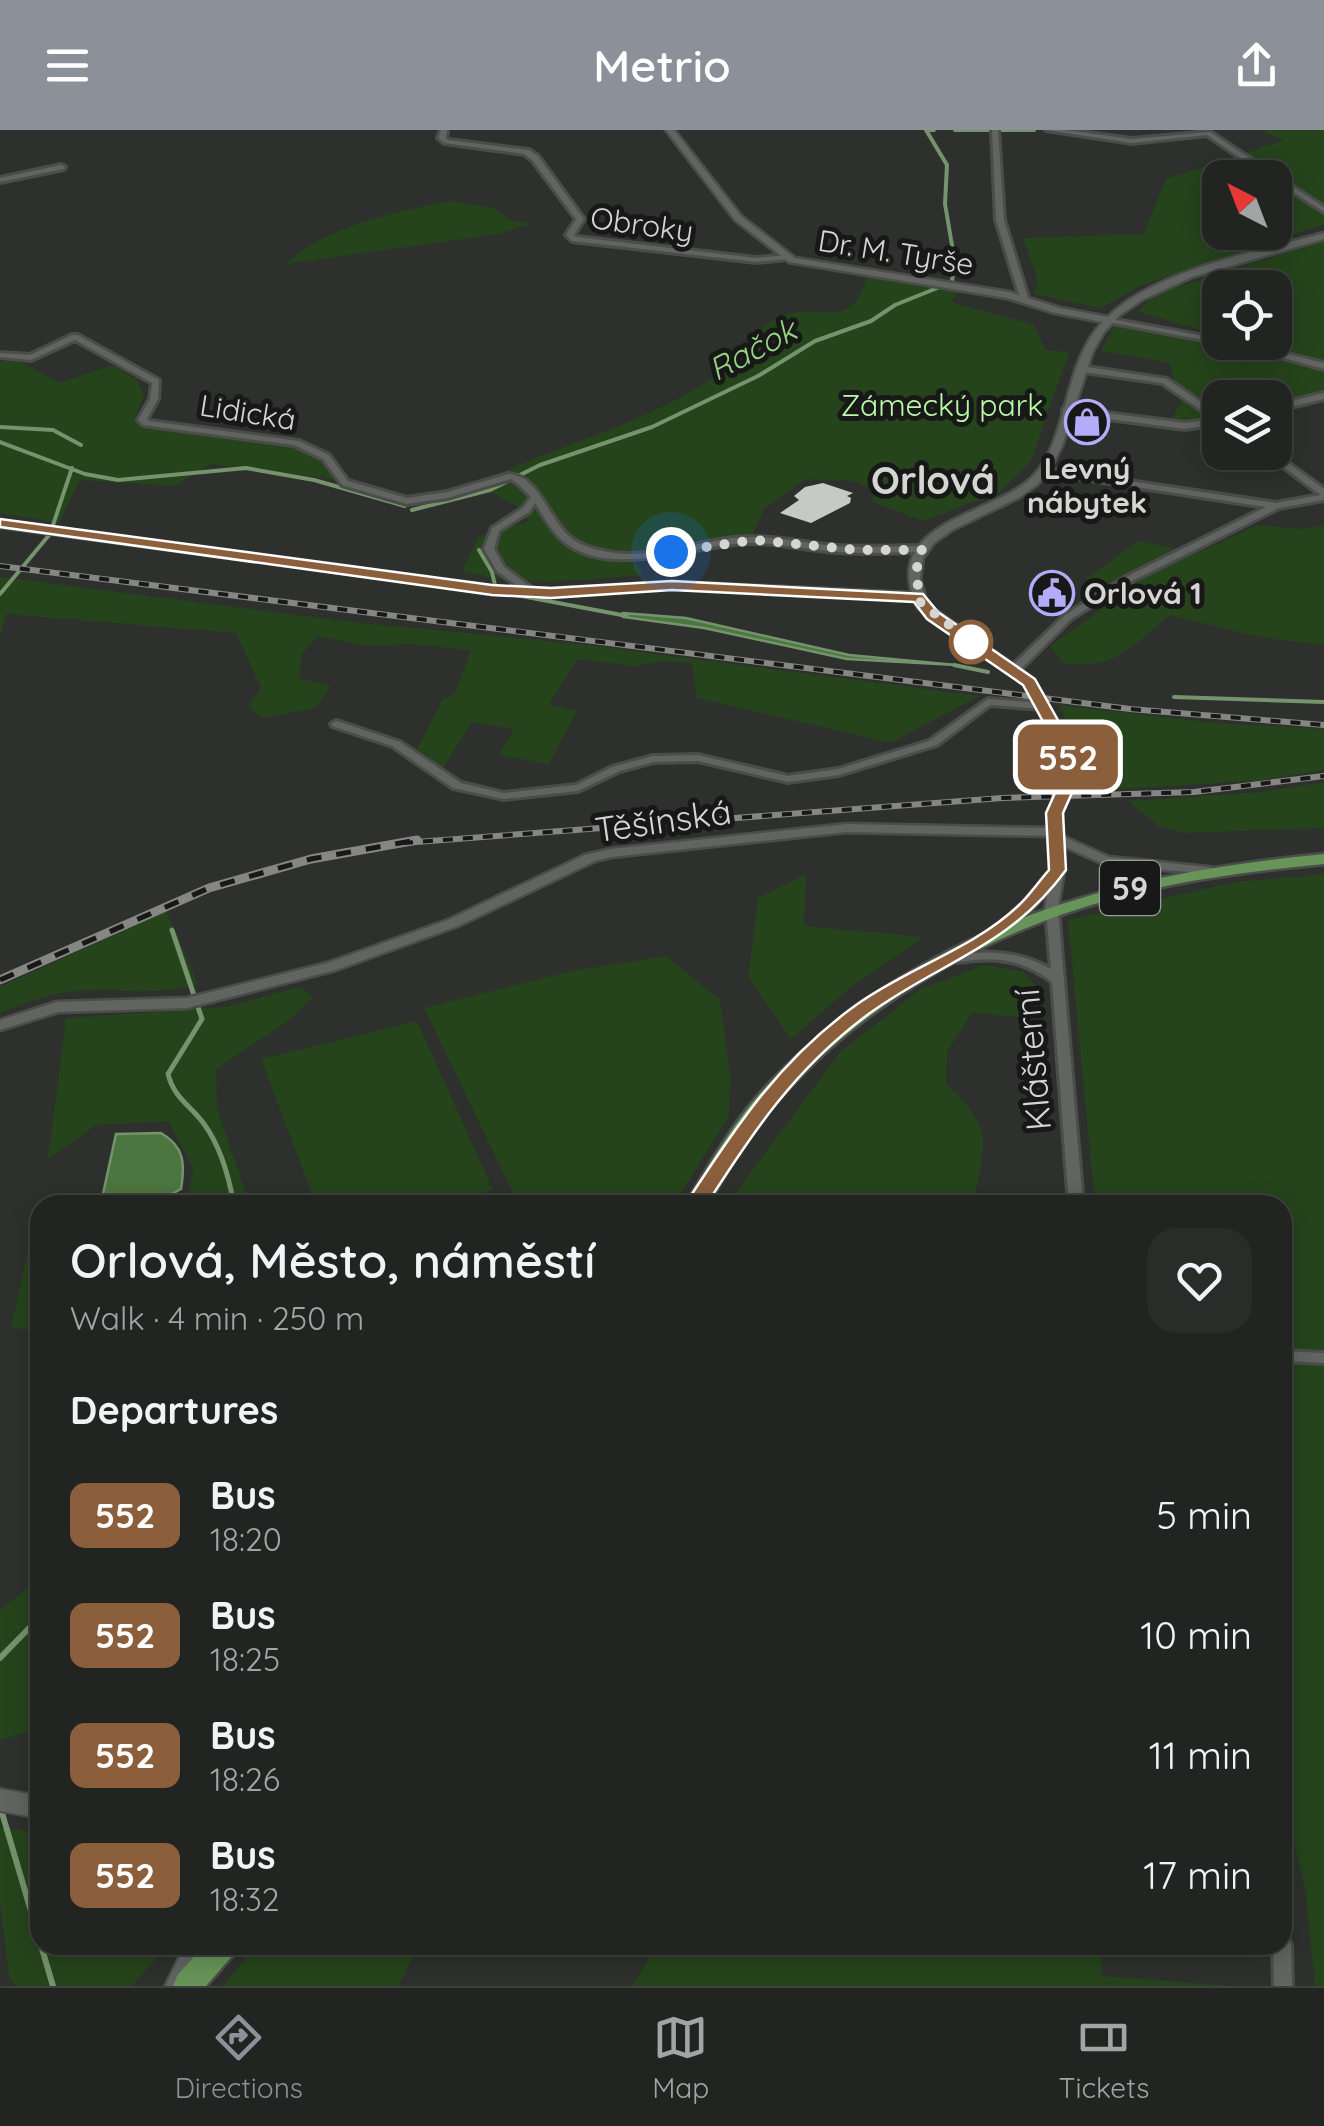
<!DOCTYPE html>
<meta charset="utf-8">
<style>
:root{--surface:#222422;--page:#2a2c2a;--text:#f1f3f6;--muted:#a2a4a5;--line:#3f4140;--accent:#8c9099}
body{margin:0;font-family:Quicksand,sans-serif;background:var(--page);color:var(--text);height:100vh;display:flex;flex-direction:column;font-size:38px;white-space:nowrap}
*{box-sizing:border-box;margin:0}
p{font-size:32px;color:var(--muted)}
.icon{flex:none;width:55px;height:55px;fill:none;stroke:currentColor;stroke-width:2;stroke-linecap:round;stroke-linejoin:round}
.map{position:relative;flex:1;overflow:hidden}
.details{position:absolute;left:30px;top:1065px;width:1262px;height:760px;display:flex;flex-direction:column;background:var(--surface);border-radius:30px;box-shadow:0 5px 25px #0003,0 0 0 2px var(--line)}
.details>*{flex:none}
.badge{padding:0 20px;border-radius:15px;font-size:35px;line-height:65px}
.needle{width:65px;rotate:318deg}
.controls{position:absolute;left:1202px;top:30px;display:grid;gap:20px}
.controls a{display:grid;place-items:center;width:90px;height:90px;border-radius:20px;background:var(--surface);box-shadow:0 5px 25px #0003,0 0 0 2px var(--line);font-size:50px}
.you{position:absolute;width:50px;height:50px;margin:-25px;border:8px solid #fff;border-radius:50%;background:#1a73e8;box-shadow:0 0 0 15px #1a73e833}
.map>.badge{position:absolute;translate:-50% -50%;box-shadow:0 0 0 5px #fff}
h2{padding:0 40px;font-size:38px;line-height:90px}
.round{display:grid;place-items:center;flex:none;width:105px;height:105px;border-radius:30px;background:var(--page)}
.headline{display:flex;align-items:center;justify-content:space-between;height:170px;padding:0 40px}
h1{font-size:48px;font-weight:600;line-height:75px}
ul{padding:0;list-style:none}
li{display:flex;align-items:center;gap:30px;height:120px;padding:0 40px}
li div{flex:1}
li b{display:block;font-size:38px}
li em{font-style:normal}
li .badge{min-width:110px;font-weight:700;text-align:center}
header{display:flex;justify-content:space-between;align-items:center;height:130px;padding:0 40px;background:var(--accent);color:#fff;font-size:45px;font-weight:600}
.tab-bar{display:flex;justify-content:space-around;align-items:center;height:140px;border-top:2px solid var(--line);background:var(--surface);font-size:28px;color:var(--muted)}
.tab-bar a{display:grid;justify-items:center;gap:5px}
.tab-bar .active{color:var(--accent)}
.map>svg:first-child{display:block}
.green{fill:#25441b;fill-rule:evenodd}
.water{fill:#4c763f;stroke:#75936c;stroke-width:2.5}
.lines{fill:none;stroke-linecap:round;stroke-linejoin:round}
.stream-far2{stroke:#75936c;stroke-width:4}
.stream-far1{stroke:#75936c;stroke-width:5}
.stream{stroke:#75936c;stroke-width:6}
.building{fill:#c7c9c6}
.minor-casing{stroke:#4b4d4b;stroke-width:6}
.tertiary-casing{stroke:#4b4d4b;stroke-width:5}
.secondary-casing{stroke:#4b4d4b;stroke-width:4}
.primary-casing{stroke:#4b4d4b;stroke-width:5}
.minor{fill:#626461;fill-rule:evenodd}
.tertiary{fill:#626461;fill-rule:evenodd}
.secondary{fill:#626461;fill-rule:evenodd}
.primary{fill:#679459;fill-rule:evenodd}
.rail-far1-casing{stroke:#868785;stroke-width:6}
.rail-casing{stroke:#868785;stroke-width:9}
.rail-far1{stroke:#171817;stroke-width:4;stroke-dasharray:10;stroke-linecap:butt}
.rail{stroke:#171817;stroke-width:5;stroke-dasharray:15;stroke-linecap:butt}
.line{fill:#8b5e3c;stroke:#fff;stroke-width:2.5}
.walk{stroke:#d5d6d4;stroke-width:10;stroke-dasharray:0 18}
.stop-dot{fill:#fff;stroke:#8b5e3c;stroke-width:5}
.labels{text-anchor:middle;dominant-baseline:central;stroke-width:10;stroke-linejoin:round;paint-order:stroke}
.far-street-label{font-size:30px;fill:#d5d6d4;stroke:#171817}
.far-park-label{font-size:30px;fill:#baf9a7;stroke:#171817}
.far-poi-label{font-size:30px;font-weight:bold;fill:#d5d6d4;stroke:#171817}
.far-water-label{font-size:32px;font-style:italic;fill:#97d484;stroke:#171817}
.shield{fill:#171817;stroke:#9c9d9b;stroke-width:2.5}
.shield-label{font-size:32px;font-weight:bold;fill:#d5d6d4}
.street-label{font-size:35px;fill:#d5d6d4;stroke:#171817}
.far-district-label{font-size:38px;font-weight:bold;fill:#d5d6d4;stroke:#171817}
</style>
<header><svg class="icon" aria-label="menu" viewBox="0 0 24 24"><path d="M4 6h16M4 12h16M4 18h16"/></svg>Metrio<svg class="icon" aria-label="share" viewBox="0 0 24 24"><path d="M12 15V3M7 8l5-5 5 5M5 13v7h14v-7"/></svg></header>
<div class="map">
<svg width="1324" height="1856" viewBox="0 0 1324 1856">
<rect width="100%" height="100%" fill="#2e302e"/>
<!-- green -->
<path class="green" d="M1261,0H1324V94L1140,156L1101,178L1034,164L1038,151L1023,108L1144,104L1166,49L1284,10ZM1220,48H1275V102H1220Z
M450,71L494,78L511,90L530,94L498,104L286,134C325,96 397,82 450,71Z
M1324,111V231L1246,213L1275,212V158H1220V206L1137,181L1158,163Z
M867,146L960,160L951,172L1034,195L1045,220L1069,222L1031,331L1000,362L923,391L870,371L877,360L854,351L806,349L764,379L752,406L630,424L643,445C583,450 521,457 462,441L479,406L529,391L516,376L473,352C501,344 525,332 551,322C615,298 688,272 741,227C752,217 758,199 770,192C814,163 849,211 867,146Z
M1115,194L1181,206L1324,241V261L1275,273V268H1220V286L1185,291L1172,289L1185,265L1174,251L1170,233L1101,221Z
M0,231L21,232L60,253L113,235L137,250L144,266L134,288L152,297L291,316L317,328L340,350L211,334L174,356L80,350L59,393L0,383Z
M1257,395L1300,399L1324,396V515L1264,508L1169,485C1131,518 1115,540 1063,533L1050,516L1115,470L1086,449L1138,411L1197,423Z
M0,447L351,492L579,514L979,566L891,613L697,568L692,533L662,531L636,536L577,529L549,575L577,581L549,634L499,625L514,599L472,592L443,638L417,619L443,569L455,564L471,520L410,514L366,516L318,506L302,524L299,548L331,556L315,578L263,588L248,577L261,558L236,503L6,484L0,508Z
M1059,575L1216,593L1324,599V640L1255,651L1084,661L1079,618Z
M1324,652V698L1184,703L1158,696L1129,671L1262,662Z
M806,744L804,796L924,807L852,856L791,909L748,847L758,768Z
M1324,744V1221L1283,1219L1282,1075H1095L1068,790L1236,752Z
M166,781L198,854C156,866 125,859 83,860C55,862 25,872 0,883V857Z
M666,826L720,870L730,945L729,985L674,1075H501L515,1067L424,878L572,841Z
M984,835L1024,842L1044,867L1038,889L972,883L947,922L946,954C996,1000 985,1013 973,1075H791L735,1064L840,922L921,859Z
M300,857L313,867L288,891L216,939L217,979L250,1075H185L194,1039L168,991L96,995L48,1029L66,888L225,877Z
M417,891L493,1060L437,1075H316L261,929Z
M40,1114V1201L11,1198L29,1115Z
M1283,1233L1324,1235V1856H1315L1305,1759L1282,1662Z
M40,1448V1599L0,1610V1480Z
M0,1697L40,1703V1815H167L132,1856H15L9,1847L0,1772Z
M257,1815H419L398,1856H223Z
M656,1815H1100L1102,1846L1232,1856H633Z"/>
<!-- water -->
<path class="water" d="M623,483L686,488L849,525L956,535L847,529L704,498L623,487Z
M161,1003C185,1017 185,1034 181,1059C158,1073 132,1075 105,1075L103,1064L116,1004Z"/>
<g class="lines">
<!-- stream-far2 -->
<path class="stream-far2" d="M955,0H1034
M0,297L53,300L81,315
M0,312L85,344L118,350L246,338L314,350L405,376
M412,380L490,360L540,335L652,297L758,246L815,211L871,191L895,175L952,152L954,127L945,74L947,35L926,0H934
M479,420L492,442L496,460
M505,463L627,486
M0,464L50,404L72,338
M954,535L988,542
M1174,567L1324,572"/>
<!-- stream-far1 -->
<path class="stream-far1" d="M172,800L202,889L168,944C174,968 190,975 204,994C221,1017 229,1047 234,1075"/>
<!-- stream -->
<path class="stream" d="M0,1528L40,1487
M0,1676L53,1856"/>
</g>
<!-- building -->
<path class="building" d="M823,353L853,363L847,366L851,368L850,373L811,393L780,383L799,370L794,366L805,357Z"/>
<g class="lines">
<defs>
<path id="minor" d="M441,0H447L446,8L448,10L529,20L538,26L584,89L574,105L577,107L756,128L787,125L791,127L787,129L756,132L572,111L566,105L576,89L532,30L524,24L444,13L438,8Z
M992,0H998L1004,90L1029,171L1025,173L1021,171L996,90Z
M1046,0H1065L1132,9L1210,2L1324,77V82L1275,51V48H1269L1207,5L1132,13Z
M61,35L65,37L64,39L0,52V48Z
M1105,188L1220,209V212H1223L1220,213L1108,192L1104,190Z
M72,205H78L159,250L158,269L147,289L149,291L299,311L329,325L348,351L407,368L447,362L509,344C540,347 548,389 571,408C579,414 589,418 599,420C649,434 701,407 752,407C780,407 809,414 837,416C865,418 894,416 922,416L927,419L922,422C894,422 865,424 837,422C808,420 780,413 752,413C696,413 611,451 563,411C551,401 544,386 535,373L529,382L499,401L494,419L504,437L538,463L533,466L530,465L497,441L484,419L492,398L523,378L531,367L519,355L511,349L448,368L407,374L342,355L323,329L294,315L143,295L138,290L150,269L152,253L75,210L31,230L0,227V223L30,225Z
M1224,212H1240L1324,233V239Z
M1080,236L1167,249L1220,285V294L1185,299L1063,283V279L1066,278L1185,293L1214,289L1162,253L1077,241L1076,239Z
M1324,263V269L1275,281V275Z
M1263,322H1273L1324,359V370L1279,378L1130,452L1071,489L1018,542H1010V538L1065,485L1124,448L1266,377L1045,343L1042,342V338L1276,373L1321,365Z
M988,569L1043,573L1048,576L1043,579L990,575L937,615L839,645L788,652L698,631L653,632L620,641L578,661L504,669L453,658L392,616L332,596L331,594L336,591L340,592L400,612L461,653L504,663L576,655L612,637L653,626L698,625L788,646L838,639L929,611Z
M1052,776L1058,780L1083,1075H1069L1052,852C1029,834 1005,827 976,830C964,831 955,834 945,829L951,825C987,820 1019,821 1051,839L1046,780Z
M1282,1221L1324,1223V1233L1282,1231Z
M1282,1807L1288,1809L1291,1815L1292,1856H1274L1273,1815H1282Z"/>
<path id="tertiary" d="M666,0H674L741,86L795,128L1009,162L1060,178L1108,187C1153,141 1262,120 1324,103V109L1192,147L1142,170L1120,185L1104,202L1093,221L1062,316L1052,336L1038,354L1020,367L952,400L934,413L923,428L920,449L927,474L1033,549L1067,610L1075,637V654L1062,683V706L1109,727L1208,737L1213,738L1215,741L1213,744L1106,735L1063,716L1064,741L1057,783H1047L1045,780L1048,761L1031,781L1003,804H993L991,801L993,798L1021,775L1050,740L1048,706L847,702L611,727L595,731L458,796L336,840L187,878L58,882L0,900V890L57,872L187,868L327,833L448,790L585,725L611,719L847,694L1049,698L1048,683L1061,654L1063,637L1055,610L1024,554L918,478L914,470L672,458L551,467L492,463L0,397V391L492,457L551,459L672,452L912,463C891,393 989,384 1028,351C1070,316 1061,234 1103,192L1055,183L1007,168L789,132L735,90Z"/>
<path id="secondary" d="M0,1659L40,1666V1688L0,1681Z
M185,1815H210L191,1856H165Z"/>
<path id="primary" d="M1324,724V734C1263,740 1203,747 1144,761C994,795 850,876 755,998C737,1021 723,1050 707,1075H685C702,1047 719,1017 738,991C764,954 800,922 835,894C979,780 1145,741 1324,724Z
M204,1815H237L233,1825L206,1856H173L177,1846Z"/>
</defs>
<!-- minor casing -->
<use href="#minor" class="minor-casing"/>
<!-- tertiary casing -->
<use href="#tertiary" class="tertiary-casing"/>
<!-- secondary casing -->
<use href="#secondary" class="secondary-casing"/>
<!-- primary casing -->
<use href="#primary" class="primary-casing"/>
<!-- minor -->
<use href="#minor" class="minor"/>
<!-- tertiary -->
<use href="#tertiary" class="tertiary"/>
<!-- secondary -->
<use href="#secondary" class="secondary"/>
<!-- primary -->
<use href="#primary" class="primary"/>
<defs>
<path id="rail-far1" d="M0,436L1130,579L1324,595
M403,713L1002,668L1194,662L1324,646"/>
<path id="rail" d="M0,850L209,758L311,729L417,710"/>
</defs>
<!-- rail-far1 casing -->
<use href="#rail-far1" class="rail-far1-casing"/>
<!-- rail casing -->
<use href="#rail" class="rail-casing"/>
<!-- rail-far1 -->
<use href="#rail-far1" class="rail-far1"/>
<!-- rail -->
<use href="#rail" class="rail"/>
</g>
<!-- line -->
<path class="line" d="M0,389L492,455L551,458L672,451L923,464L938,482L1035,549L1069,610L1078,637L1076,654L1063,683L1066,740C1010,817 942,831 870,883C795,938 752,1003 703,1080H688L685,1075L688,1070C738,993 781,929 856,875C907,838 973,819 1019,775C1030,765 1039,751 1049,740L1046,683L1059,654L1061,637L1053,610L1023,555L927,489L914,472L672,460L551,468L492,465L0,397Z"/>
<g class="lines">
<!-- walk -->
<path class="walk" d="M671,422L755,410L858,420H922L916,441L920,472L971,512"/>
</g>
<!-- icons -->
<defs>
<symbol id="shop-ring" viewBox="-11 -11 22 22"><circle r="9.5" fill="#171817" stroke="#b4acf9" stroke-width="1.5"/><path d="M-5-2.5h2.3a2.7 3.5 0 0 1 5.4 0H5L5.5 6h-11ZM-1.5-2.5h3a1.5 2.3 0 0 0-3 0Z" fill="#b4acf9"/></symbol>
<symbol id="civic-ring" viewBox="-11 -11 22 22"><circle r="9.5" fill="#171817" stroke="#b4acf9" stroke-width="1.5"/><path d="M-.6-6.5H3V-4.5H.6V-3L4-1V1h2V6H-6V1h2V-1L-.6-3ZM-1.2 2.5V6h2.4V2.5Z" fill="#b4acf9"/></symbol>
</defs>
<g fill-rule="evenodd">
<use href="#shop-ring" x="1062" y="267" width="50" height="50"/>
<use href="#civic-ring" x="1027" y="438" width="50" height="50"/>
</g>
<!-- markers -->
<circle class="stop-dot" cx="971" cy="512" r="20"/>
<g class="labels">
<!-- far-street labels -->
<g class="far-street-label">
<text transform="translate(642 94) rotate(8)">Obroky</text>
<text transform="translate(896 122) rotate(9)">Dr. M. Tyrše</text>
<text transform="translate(248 282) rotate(9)">Lidická</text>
</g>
<!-- far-park labels -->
<g class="far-park-label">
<text x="942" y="275">Zámecký park</text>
</g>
<!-- far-poi labels -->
<g class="far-poi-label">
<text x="1087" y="338">Levný<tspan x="1087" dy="34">nábytek</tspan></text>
<text x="1084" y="463" text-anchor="start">Orlová 1</text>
</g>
<!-- far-water labels -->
<g class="far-water-label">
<text transform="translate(752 219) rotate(-28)">Račok</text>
</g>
<!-- shield labels -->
<rect class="shield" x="1100" y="731" width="60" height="54" rx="8"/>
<g class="shield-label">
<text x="1130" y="758">59</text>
</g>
<!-- street labels -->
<g class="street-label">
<text transform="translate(663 690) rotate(-8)">Těšínská</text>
<text transform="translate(1032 930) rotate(-95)">Klášterní</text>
</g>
<!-- far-district labels -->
<g class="far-district-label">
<text x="933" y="350">Orlová</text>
</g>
</g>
</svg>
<div class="controls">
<a><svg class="needle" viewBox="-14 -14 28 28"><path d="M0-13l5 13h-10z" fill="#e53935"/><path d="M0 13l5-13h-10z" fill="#a2a4a5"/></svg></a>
<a><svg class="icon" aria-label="locate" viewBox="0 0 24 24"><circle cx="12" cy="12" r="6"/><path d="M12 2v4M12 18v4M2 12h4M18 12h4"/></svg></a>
<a><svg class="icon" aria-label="layers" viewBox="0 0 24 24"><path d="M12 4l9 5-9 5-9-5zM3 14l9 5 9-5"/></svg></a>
</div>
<div class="you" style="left:671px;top:422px"></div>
<b class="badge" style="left:1068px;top:627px;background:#8b5e3c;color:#fff">552</b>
<section class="details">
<div class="headline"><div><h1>Orlová, Město, náměstí</h1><p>Walk · 4 min · 250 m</p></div><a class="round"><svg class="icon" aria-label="heart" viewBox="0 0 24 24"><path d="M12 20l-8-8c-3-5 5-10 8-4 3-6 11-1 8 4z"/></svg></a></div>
<h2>Departures</h2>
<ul>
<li><span class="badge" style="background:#8b5e3c;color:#fff">552</span><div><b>Bus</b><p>18:20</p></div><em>5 min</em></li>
<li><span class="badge" style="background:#8b5e3c;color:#fff">552</span><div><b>Bus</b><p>18:25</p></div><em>10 min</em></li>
<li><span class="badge" style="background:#8b5e3c;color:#fff">552</span><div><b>Bus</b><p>18:26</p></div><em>11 min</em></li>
<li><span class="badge" style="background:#8b5e3c;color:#fff">552</span><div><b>Bus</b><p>18:32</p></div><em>17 min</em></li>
</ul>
</section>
</div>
<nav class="tab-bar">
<a class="active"><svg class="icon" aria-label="directions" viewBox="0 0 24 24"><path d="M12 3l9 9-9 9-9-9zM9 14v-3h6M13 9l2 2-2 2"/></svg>Directions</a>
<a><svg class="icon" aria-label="map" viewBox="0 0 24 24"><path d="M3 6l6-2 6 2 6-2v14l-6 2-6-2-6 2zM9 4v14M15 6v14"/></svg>Map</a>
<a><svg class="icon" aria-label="tickets" viewBox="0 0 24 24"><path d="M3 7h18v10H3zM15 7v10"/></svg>Tickets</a>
</nav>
